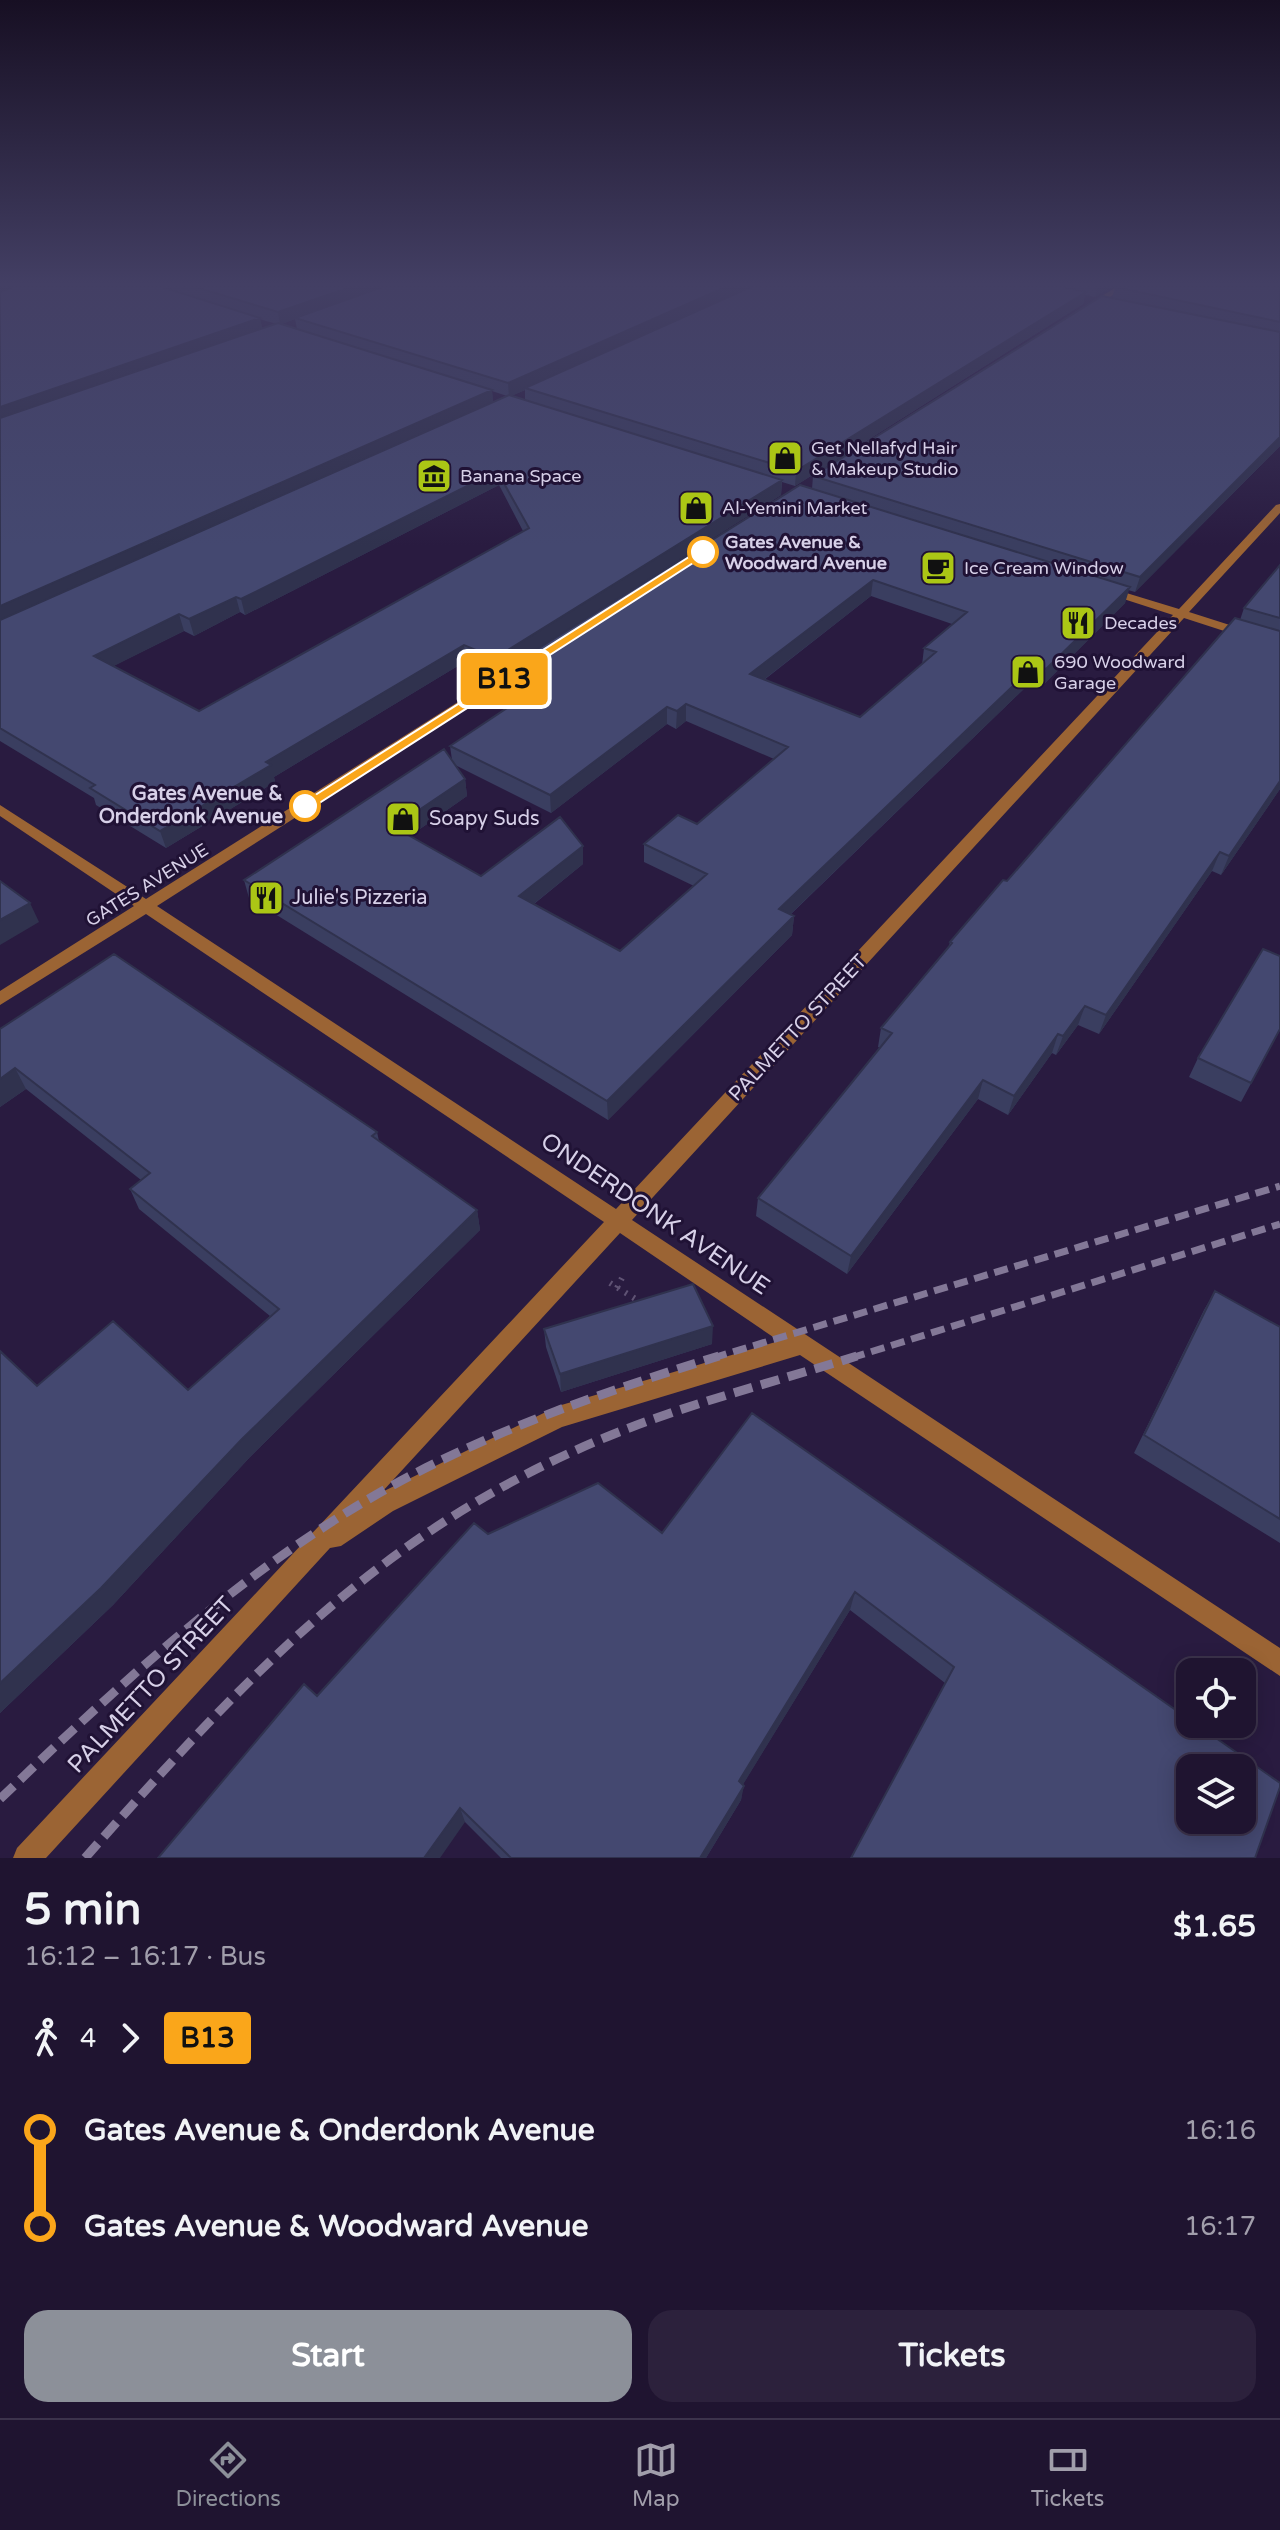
<!DOCTYPE html>
<meta charset="utf-8">
<style>
:root{--surface:#1f1430;--page:#2c213c;--text:#f1f3f6;--muted:#a19eab;--line:#3c334c;--accent:#8c9099}
body{margin:0;font-family:"Varela Round",sans-serif;background:var(--page);color:var(--text);height:100vh;display:flex;flex-direction:column;font-size:30px;white-space:nowrap}
*{box-sizing:border-box;margin:0}
p{font-size:26px;color:var(--muted)}
.icon{flex:none;width:44px;height:44px;fill:none;stroke:currentColor;stroke-width:2;stroke-linecap:round;stroke-linejoin:round}
.map{position:relative;height:1858px;overflow:hidden}
.side{display:flex;flex-direction:column;background:var(--surface);flex:1}
.side>*{flex:none}
.badge{padding:0 16px;border-radius:6px;font-size:28px;line-height:52px}
.tools{position:absolute;left:1176px;top:1658px;display:grid;gap:16px}
.tools a{display:grid;place-items:center;width:80px;height:80px;border-radius:16px;background:var(--surface);box-shadow:0 4px 20px #0003,0 0 0 2px var(--line);font-size:40px}
.map>.badge{position:absolute;translate:-50% -50%;box-shadow:0 0 0 4px #fff}
.legs{display:flex;align-items:center;gap:12px;height:88px;padding:0 24px;font-size:26px}
.legs p{margin-inline-start:auto}
.summary{display:flex;align-items:center;justify-content:space-between;height:136px;padding:0 24px}
h1{font-size:44px;font-weight:700;line-height:60px}
.action{display:flex;gap:16px;margin-top:auto;padding:16px 24px}
.action a{flex:1;height:92px;border-radius:24px;background:var(--accent);color:#fff;font-size:32px;font-weight:700;line-height:92px;text-align:center}
.action a+a{background:var(--page);color:var(--text)}
ul{padding:0 24px;list-style:none}
li{display:flex;align-items:center;gap:28px;height:96px;font-size:30px}
li i{display:grid;place-items:center;width:12px;height:100%;margin:0 10px;background:currentColor}
li i::after{content:'';width:20px;height:20px;margin:-10px;border:6px solid;border-radius:50%;background:var(--surface)}
li p{margin-inline-start:auto}
li:first-child i{background:linear-gradient(#0000 50%,currentColor 0)}
li:last-child i{background:linear-gradient(currentColor 50%,#0000 0)}
.tabs{display:flex;justify-content:space-around;align-items:center;height:112px;border-top:2px solid var(--line);background:var(--surface);font-size:22px;color:var(--muted)}
.tabs a{display:grid;justify-items:center;gap:4px}
.tabs .active{color:var(--accent)}
.map>svg:first-child{display:block}
.lines{fill:none;stroke-linecap:round;stroke-linejoin:round}
.path{stroke:#5f5374;stroke-width:6;stroke-dasharray:2 7;stroke-linecap:butt}
.minor{fill:#9b6434;fill-rule:evenodd}
.rail-far1{stroke:#837897;stroke-width:7;stroke-dasharray:14 7;stroke-linecap:butt}
.rail{stroke:#837897;stroke-width:9;stroke-dasharray:19 9;stroke-linecap:butt}
.wall{fill:#3a3e60;fill-rule:evenodd}
.shaded-wall{fill:#30324e}
.building{fill:#444870;stroke:#30324e;stroke-width:2;fill-rule:evenodd}
.line-1{fill:#faa61a;stroke:#fff;stroke-width:2}
.stop-1-dot{fill:#fff;stroke:#faa61a;stroke-width:4}
.labels{text-anchor:middle;dominant-baseline:central;stroke-width:6;stroke-linejoin:round;paint-order:stroke}
.far-poi-label{font-size:18px;fill:#d7d0e8;stroke:#201235;text-anchor:start}
.far-stop-label{font-size:18px;font-weight:bold;fill:#d7d0e8;stroke:#201235;text-anchor:start}
.far-street-label{font-size:18px;fill:#d7d0e8;stroke:#201235}
.stop-label{font-size:20px;font-weight:bold;fill:#d7d0e8;stroke:#201235;text-anchor:end}
.poi-label{font-size:20px;fill:#d7d0e8;stroke:#201235;text-anchor:start}
.street-label{font-size:20px;fill:#d7d0e8;stroke:#201235}
.near-street-label{font-size:24px;fill:#d7d0e8;stroke:#201235}
</style>
<div class="map">
<svg width="1280" height="1858" viewBox="0 0 1280 1858">
<rect width="100%" height="100%" fill="#291b40"/>
<g class="lines">
<!-- path -->
<path class="path" d="M610,1283L642,1303
M617,1288L623,1276"/>
<!-- minor -->
<path class="minor" d="M1118,286H1127L1093,308L1086,306Z
M1280,504V513L1189,612L1280,641V649L1184,618L632,1220L1280,1648V1676L800,1355L562,1427L393,1511L341,1546L330,1548L46,1858H13L17,1848L604,1222L146,914L0,1005V991L134,906L0,816V805L146,899L526,659H534V665L157,906L616,1209L1173,615L1102,592V588H1110L1179,609L1276,505ZM620,1233L779,1341L558,1406L382,1492Z"/>
<!-- rail-far1 -->
<path class="rail-far1" d="M713,1358L1280,1186
M851,1358L1280,1224"/>
<!-- rail -->
<path class="rail" d="M0,1799C125,1679 254,1559 408,1477C507,1425 613,1389 719,1356
M85,1858C244,1679 381,1529 609,1436C689,1403 775,1382 857,1356"/>
</g>
<!-- wall -->
<path class="wall" d="M0,286H1112L1095,297L1085,295L1083,304L795,486L782,482L781,495L496,675L466,661L274,777L275,782L166,848L96,805L94,798L0,741ZM260,319L266,321L277,324L262,329ZM295,319L297,329L281,324ZM525,390V400L511,396ZM492,391L507,396L493,403ZM499,485L523,531L199,711L113,666L184,631L194,636L240,612L245,615Z
M1280,286V446L1135,592L1128,590L1125,603L1042,686L1031,682L790,915L794,916L792,935L608,1120L249,898L244,880L452,760L450,746L534,691L514,682L512,665L812,489L813,476L1112,298L1115,287ZM871,596L952,624L924,648L922,665L860,717L764,680ZM686,721L774,759L697,824L644,844V862L694,886L620,951L534,904L583,864L481,876L410,836L467,796L465,779L455,765L551,813L667,724L676,729Z
M1280,565V789L1221,875L1212,871L1099,1034L1078,1025L1056,1055L1052,1053L1008,1115L978,1099L847,1274L756,1216L758,1198L880,1048L878,1047L881,1028L948,949L950,942L1007,881L1240,620L1244,608Z
M0,1029L377,1132L379,1141L477,1210L480,1230L250,1457L113,1605L0,1713V1351L37,1386L188,1390L270,1316L139,1209L130,1189L141,1180L26,1089L0,1107Z
M1280,1030L1241,1102L1189,1077L1198,1058Z
M1215,1291L1280,1327V1543L1134,1453L1204,1310Z
M544,1329L712,1344L561,1392L546,1347Z
M752,1413L1190,1720L945,1683L850,1610L743,1784L741,1800L706,1858H501L465,1822L317,1696L488,1534L662,1533Z"/>
<!-- shaded-wall -->
<path class="shaded-wall" d="M0,286H30L0,295Z
M354,286H391L295,318V319L280,325L278,312Z
M728,286H754L525,388V390L509,397L508,383Z
M1098,286H1112L1095,297Z
M1086,292L1083,304L795,486L796,471Z
M260,318L263,331L0,423V407Z
M492,390L493,403L0,625V606Z
M1280,437V446L1135,592L1140,577Z
M497,471L499,485L245,615L241,599Z
M782,480L781,495L496,675L495,658Z
M873,580L871,596L749,691L750,674Z
M1130,587L1125,603L1042,686L1046,669Z
M236,597L240,612L194,636L189,619Z
M179,614L184,631L100,673L94,656Z
M464,645L466,661L274,777L275,782L166,848L160,831L266,762Z
M1035,665L1031,682L777,927L779,909Z
M686,704V721L676,729L677,711Z
M667,707V724L551,813L550,795Z
M465,779L467,796L397,845L394,827Z
M1280,781V789L1221,875L1229,856Z
M583,846V864L521,914L519,896Z
M1220,852L1212,871L1099,1034L1106,1015Z
M30,903L39,922L0,945V920Z
M794,916L792,935L608,1120L607,1101Z
M1085,1006L1078,1025L1056,1055L1063,1036Z
M1058,1034L1052,1053L1008,1115L1014,1096Z
M15,1068L26,1089L0,1107V1079Z
M983,1080L978,1099L847,1274L851,1256Z
M477,1210L480,1230L250,1457L113,1605L0,1713V1683L242,1439Z
M713,1326L712,1344L561,1392L560,1374Z
M855,1592L850,1610L736,1796L739,1781Z
M744,1786L741,1800L706,1858H700Z
M460,1808L465,1822L440,1858H424Z"/>
<!-- building -->
<path class="building" d="M16,286H159L260,318L0,407V292Z
M192,286H354L278,312Z
M385,286H728L508,383L295,318Z
M753,286H1059L1086,292L796,471L525,388Z
M1117,286H1280V322L1115,287Z
M1102,296L1280,332V437L1140,577L813,476Z
M278,323L492,390L0,606V418Z
M509,395L782,480L495,658L464,645L266,762L271,765L160,831L90,788L95,785L0,728V620ZM497,471L529,528L199,711L94,656L179,614L189,619L236,597L241,599Z
M800,485L1130,587L1046,669L1035,665L779,909L794,916L607,1101L244,880L444,749L465,779L394,827L481,876L560,817L583,846L519,896L620,951L707,874L644,844L678,815L697,824L788,747L686,704L677,711L667,707L550,795L450,746L549,680L512,665ZM873,580L967,612L924,648L936,652L860,717L750,674Z
M1280,565V618L1244,608Z
M1235,618L1280,631V781L1229,856L1220,852L1106,1015L1085,1006L1063,1036L1058,1034L1014,1096L983,1080L851,1256L758,1198L892,1033L881,1028L952,943L950,942L1003,880L1007,881Z
M0,881L30,903L0,920Z
M1263,949L1280,956V1029L1251,1083L1198,1058Z
M114,954L377,1132L372,1136L477,1210L242,1439L101,1588L0,1683V1351L37,1386L113,1321L188,1390L279,1309L130,1189L150,1173L15,1068L0,1079V1029Z
M693,1284L713,1326L560,1374L544,1329Z
M1215,1291L1280,1327V1519L1144,1435Z
M752,1413L1190,1720V1724H1196L1280,1783V1787L1255,1858H851L954,1667L855,1592L739,1781L744,1786L700,1858H511L460,1808L424,1858H158L304,1684L317,1696L474,1523L488,1534L598,1483L662,1533ZM1190,1768H1242V1820H1190Z"/>
<!-- sky -->
<linearGradient id="sky" x2="0" y2="1"><stop stop-color="#170f23"/><stop offset="0.52" stop-color="#433f64"/><stop offset="1" stop-color="#433f64" stop-opacity="0"/></linearGradient>
<rect width="1280" height="546" fill="url(#sky)"/>
<!-- line-1 -->
<path class="line-1" d="M703,548L707,554L310,809L298,806Z"/>
<!-- icons -->
<defs>
<symbol id="shop-square" viewBox="-11 -11 22 22"><rect x="-9" y="-9" width="18" height="18" rx="4" fill="#abc615" stroke="#201235"/><path d="M-5-2.5h2.3a2.7 3.5 0 0 1 5.4 0H5L5.5 6h-11ZM-1.5-2.5h3a1.5 2.3 0 0 0-3 0Z" fill="#111"/></symbol>
<symbol id="museum-square" viewBox="-11 -11 22 22"><rect x="-9" y="-9" width="18" height="18" rx="4" fill="#abc615" stroke="#201235"/><path d="M0-6L6-3V-2H-6V-3ZM-5-1h2V3h-2ZM-1-1h2V3h-2ZM3-1h2V3H3ZM-6 4H6V6H-6Z" fill="#111"/></symbol>
<symbol id="cafe-square" viewBox="-11 -11 22 22"><rect x="-9" y="-9" width="18" height="18" rx="4" fill="#abc615" stroke="#201235"/><path d="M-5.5-4.5H6V0H3Q3 3.5 0 3.5H-2.5Q-5.5 3.5-5.5 0ZM3-3.2v2h1.7v-2ZM-6 4.5H4V6H-6Z" fill="#111"/></symbol>
<symbol id="restaurant-square" viewBox="-11 -11 22 22"><rect x="-9" y="-9" width="18" height="18" rx="4" fill="#abc615" stroke="#201235"/><path d="M-5-6h1v4h1v-4h1v4h1v-4h1v5L-1.5 .5V6h-2V.5L-5-1ZM5-6V6H3V1.5H1.5Q1.5-4 5-6Z" fill="#111"/></symbol>
</defs>
<g fill-rule="evenodd">
<use href="#shop-square" x="765" y="438" width="40" height="40"/>
<use href="#museum-square" x="414" y="456" width="40" height="40"/>
<use href="#shop-square" x="676" y="488" width="40" height="40"/>
<use href="#cafe-square" x="918" y="548" width="40" height="40"/>
<use href="#restaurant-square" x="1058" y="603" width="40" height="40"/>
<use href="#shop-square" x="1008" y="652" width="40" height="40"/>
<use href="#shop-square" x="383" y="799" width="40" height="40"/>
<use href="#restaurant-square" x="246" y="878" width="40" height="40"/>
</g>
<!-- markers -->
<g class="stop-1-dot">
<circle cx="703" cy="552" r="14"/>
<circle cx="305" cy="806" r="14"/>
</g>
<g class="labels">
<!-- far-poi labels -->
<g class="far-poi-label">
<text x="811" y="448">Get Nellafyd Hair<tspan x="811" dy="21">&amp; Makeup Studio</tspan></text>
<text x="460" y="476">Banana Space</text>
<text x="722" y="508">Al-Yemini Market</text>
<text x="964" y="568">Ice Cream Window</text>
<text x="1104" y="623">Decades</text>
<text x="1054" y="662">690 Woodward<tspan x="1054" dy="21">Garage</tspan></text>
</g>
<!-- far-stop labels -->
<g class="far-stop-label">
<text x="725" y="542">Gates Avenue &amp;<tspan x="725" dy="21">Woodward Avenue</tspan></text>
</g>
<!-- far-street labels -->
<g class="far-street-label">
<text transform="translate(147 885) rotate(-32)">GATES AVENUE</text>
</g>
<!-- stop labels -->
<g class="stop-label">
<text x="283" y="794">Gates Avenue &amp;<tspan x="283" dy="23">Onderdonk Avenue</tspan></text>
</g>
<!-- poi labels -->
<g class="poi-label">
<text x="429" y="819">Soapy Suds</text>
<text x="292" y="898">Julie's Pizzeria</text>
</g>
<!-- street labels -->
<g class="street-label">
<text transform="translate(798 1028) rotate(-47)">PALMETTO STREET</text>
</g>
<!-- near-street labels -->
<g class="near-street-label">
<text transform="translate(655 1214) rotate(34)">ONDERDONK AVENUE</text>
<text transform="translate(151 1685) rotate(-47)">PALMETTO STREET</text>
</g>
</g>
</svg>
<div class="tools">
<a><svg class="icon" aria-label="locate" viewBox="0 0 24 24"><circle cx="12" cy="12" r="6"/><path d="M12 2v4M12 18v4M2 12h4M18 12h4"/></svg></a>
<a><svg class="icon" aria-label="layers" viewBox="0 0 24 24"><path d="M12 4l9 5-9 5-9-5zM3 14l9 5 9-5"/></svg></a>
</div>
<b class="badge" style="left:504px;top:679px;background:#faa61a;color:#111">B13</b>
</div>
<section class="side">
<div class="summary"><div><h1>5 min</h1><p>16:12 – 16:17 · Bus</p></div><b>$1.65</b></div>
<div class="legs"><svg class="icon" aria-label="walk" viewBox="0 0 24 24"><circle cx="13" cy="4" r="2"/><path d="M13 8l-2 6 4 7M11 14l-3 7M7 12l3-4h3l4 4"/></svg>4<svg class="icon" aria-label="forward" viewBox="0 0 24 24"><path d="M9 5l7 7-7 7"/></svg><b class="badge" style="background:#faa61a;color:#111">B13</b></div>
<ul>
<li><i style="color:#faa61a"></i><b>Gates Avenue &amp; Onderdonk Avenue</b><p>16:16</p></li>
<li><i style="color:#faa61a"></i><b>Gates Avenue &amp; Woodward Avenue</b><p>16:17</p></li>
</ul>
<div class="action"><a>Start</a><a>Tickets</a></div>
</section>
<nav class="tabs">
<a class="active"><svg class="icon" aria-label="directions" viewBox="0 0 24 24"><path d="M12 3l9 9-9 9-9-9zM9 14v-3h6M13 9l2 2-2 2"/></svg>Directions</a>
<a><svg class="icon" aria-label="map" viewBox="0 0 24 24"><path d="M3 6l6-2 6 2 6-2v14l-6 2-6-2-6 2zM9 4v14M15 6v14"/></svg>Map</a>
<a><svg class="icon" aria-label="tickets" viewBox="0 0 24 24"><path d="M3 7h18v10H3zM15 7v10"/></svg>Tickets</a>
</nav>
